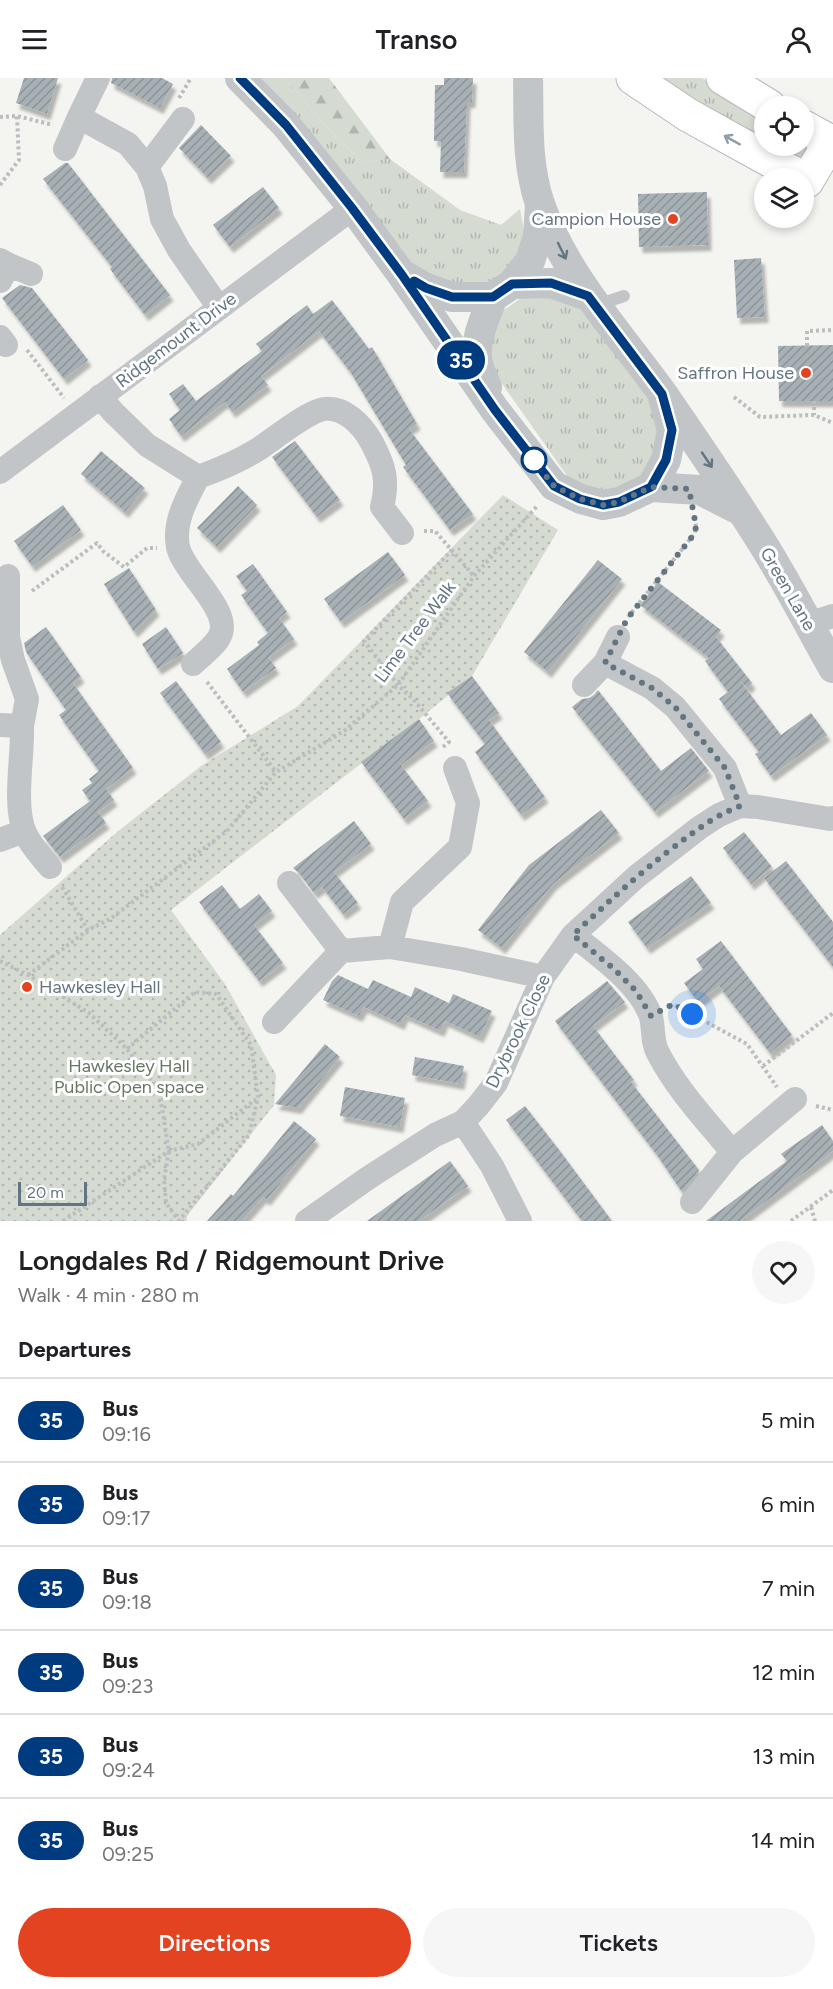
<!DOCTYPE html>
<meta charset="utf-8">
<style>
:root{--surface:#fff;--page:#f6f6f6;--text:#202124;--muted:#757577;--line:#e0e0e0;--accent:#e34321}
body{margin:0;font-family:Figtree,sans-serif;background:var(--page);color:var(--text);height:100vh;display:flex;flex-direction:column;font-size:22px;white-space:nowrap}
*{box-sizing:border-box;margin:0}
p{font-size:20px;color:var(--muted)}
.icon{flex:none;width:33px;height:33px;fill:none;stroke:currentColor;stroke-width:2;stroke-linecap:round;stroke-linejoin:round}
.map{position:relative;height:1143px;overflow:hidden}
.sheet{display:flex;flex-direction:column;background:var(--surface);flex:1}
.sheet>*{flex:none}
.badge{padding:0 12px;border-radius:20px;font-size:21px;line-height:39px}
.buttons{position:absolute;left:754px;top:18px;display:grid;gap:12px}
.buttons a{display:grid;place-items:center;width:60px;height:60px;border-radius:50%;background:var(--surface);box-shadow:0 3px 9px #0003;font-size:30px}
.scale{position:absolute;left:18px;bottom:15px;width:69px;box-sizing:border-box;padding-left:6px;border:3px solid #637581;border-top:0;font-size:16px;line-height:21px;white-space:nowrap;color:#637581;-webkit-text-stroke:4px #fff;paint-order:stroke}
.you{position:absolute;width:30px;height:30px;margin:-15px;border:4px solid #fff;border-radius:50%;background:#1a73e8;box-shadow:0 0 0 9px #1a73e833}
.map>.badge{position:absolute;translate:-50% -50%;box-shadow:0 0 0 3px #fff}
h2{padding:0 18px;font-size:22px;line-height:54px}
.round{display:grid;place-items:center;flex:none;width:63px;height:63px;border-radius:32px;background:var(--page)}
.headline{display:flex;align-items:center;justify-content:space-between;height:102px;padding:0 18px}
h1{font-size:28px;font-weight:600;line-height:45px}
.action{display:flex;gap:12px;margin-top:auto;padding:12px 18px}
.action a{flex:1;height:69px;border-radius:36px;background:var(--accent);color:#fff;font-size:24px;font-weight:600;line-height:69px;text-align:center}
.action a+a{background:var(--page);color:var(--text)}
ul{padding:0;list-style:none}
li{display:flex;align-items:center;gap:18px;height:84px;padding:0 18px;border-top:2px solid var(--line)}
li div{flex:1}
li b{display:block;font-size:22px}
li em{font-style:normal}
li .badge{min-width:66px;font-weight:700;text-align:center}
header{display:flex;justify-content:space-between;align-items:center;height:78px;padding:0 18px;background:var(--surface);font-size:27px;font-weight:600}
.map>svg:first-child{display:block}
.grass{fill:url(#grass-tufts)}
.forest{fill:url(#forest-firs)}
.park{fill:url(#park-dots)}
.building{fill:url(#building-hatch);filter:url(#shadow)}
.lines{fill:none;stroke-linecap:round;stroke-linejoin:round}
.trunk-casing{stroke:#b4b7ba;stroke-width:35}
.path{stroke:#bbbdbf;stroke-width:4;stroke-dasharray:3 3;stroke-linecap:butt}
.service{stroke:#c1c5c8;stroke-width:12}
.minor{stroke:#c1c5c8;stroke-width:24}
.tertiary{stroke:#c1c5c8;stroke-width:30}
.trunk{stroke:#fff;stroke-width:33}
.oneway{stroke:#929ea7}
.oneway2{stroke:#637581}
.line-casing{stroke:#fff;stroke-width:14}
.line{stroke:#003b80;stroke-width:9}
.walk{stroke:#637581;stroke-width:6;stroke-dasharray:0 10.8}
.poi-dot{fill:#e34321;stroke:#fff;stroke-width:2}
.stop-dot{fill:#fff;stroke:#003b80;stroke-width:3}
.labels{text-anchor:middle;dominant-baseline:central;stroke-width:6;stroke-linejoin:round;paint-order:stroke}
.poi-label{font-size:18px;fill:#637581;stroke:#fff;text-anchor:end}
.street-label{font-size:18px;fill:#637581;stroke:#fff}
.park-label{font-size:18px;fill:#677862;stroke:#fff}
</style>
<header><svg class="icon" aria-label="menu" viewBox="0 0 24 24"><path d="M4 6h16M4 12h16M4 18h16"/></svg>Transo<svg class="icon" aria-label="person" viewBox="0 0 24 24"><circle cx="12" cy="8" r="4"/><path d="M4 21q1-7 8-7t8 7"/></svg></header>
<div class="map">
<svg width="833" height="1143" viewBox="0 0 833 1143">
<defs>
<pattern id="grass-tufts" width="24" height="20" patternUnits="userSpaceOnUse" patternTransform="scale(1.5)"><rect width="24" height="20" fill="#d5dbd1"/><path d="M3 7l-1-3M5 7V3M7 7l1-3M15 17l-1-3M17 17v-4M19 17l1-3" fill="none" stroke="#b0b6af"/></pattern>
<pattern id="forest-firs" width="22" height="20" patternUnits="userSpaceOnUse" patternTransform="scale(1.5)"><rect width="22" height="20" fill="#d5dbd1"/><path d="M5 1l3.5 6h-7zM16 11l3.5 6h-7z" fill="#b0b6af"/></pattern>
<pattern id="park-dots" width="8" height="8" patternUnits="userSpaceOnUse" patternTransform="scale(1.5)"><rect width="8" height="8" fill="#d5dbd1"/><path d="M2 2h.1M6 6h.1" fill="none" stroke="#b0b6af" stroke-width="1.8" stroke-linecap="round"/></pattern>
<pattern id="building-hatch" width="6" height="6" patternUnits="userSpaceOnUse" patternTransform="scale(1.5)"><rect width="6" height="6" fill="#a7b0b5"/><path d="M-1 1l2-2M0 6l6-6M5 7l2-2" fill="none" stroke="#8c9499"/></pattern>
<filter id="shadow"><feDropShadow dx="3.5" dy="6" stdDeviation="1.5" flood-color="#0004"/></filter>
</defs>
<rect width="100%" height="100%" fill="#f4f4f0"/>
<!-- grass -->
<path class="grass" d="M257,0H284L335,58L362,84L390,81L460,132L501,147L520,131L527,168L500,201L469,212L411,188Z
M651,0H702L765,39V68H804L809,66L807,81L795,88Z
M545,212L581,227L658,331L661,369L648,396L617,412L592,414L570,402L488,286L487,255L501,234L524,218Z"/>
<!-- forest -->
<path class="forest" d="M284,0H329L390,81L362,84L335,58Z"/>
<!-- park -->
<path class="park" d="M503,417L558,452L472,598L419,641L171,832L225,906L276,997L274,1027L187,1138V1143H0V857L117,754L201,688L298,628Z"/>
<!-- building -->
<path class="building" d="M24,0H58L47,36L16,25Z
M112,0H162L173,6L160,30L111,5Z
M444,0H473L472,24H467L464,94H440L441,63H434L435,7H444Z
M201,47L231,78L208,100L179,70Z
M65,85H68L170,217L145,237L110,191L112,189L43,101Z
M263,109L279,130L230,169L213,147Z
M707,114L708,167L639,169L638,116Z
M761,180L765,239L737,240L734,182Z
M20,207L32,210L88,282L64,301L2,220Z
M332,222L369,271L372,269L417,346L409,351L473,436L450,452L403,389L406,387L351,295L319,253L261,298L268,307L232,334L225,324L181,358L169,341L180,332L169,316L183,306L196,323L262,273L256,266L307,227L313,236Z
M833,267V323H779L778,268Z
M295,363L340,422L317,439L272,379Z
M101,373L145,410L125,434L81,396Z
M238,408L257,427L217,469L197,450Z
M63,427L81,452L32,488L14,463Z
M388,474L405,497L341,544L324,521Z
M598,482L622,501L548,594L524,574Z
M253,486L287,534L279,540L294,561L268,580L261,569L276,590L243,614L227,591L259,567L257,564L268,555L241,517L247,513L236,498Z
M129,490L156,532L134,554L104,506Z
M658,504L721,552L716,559L752,605L748,610L741,604L781,657L811,635L827,657L771,698L755,676L759,674L719,621L728,614L705,583L709,580L640,527Z
M46,549L81,599L73,605L133,690L106,711L114,722L98,734L106,745L60,779L43,758L90,723L82,712L92,705L89,701L99,693L59,637L66,632L26,574L24,565Z
M166,549L183,575L158,591L142,566Z
M472,598L499,635L489,642L545,719L521,737L475,674L485,666L447,615Z
M176,603L221,664L205,676L160,615Z
M598,612L661,693L691,670L709,693L655,734L572,629L582,621L589,620L594,617Z
M419,641L434,663L401,687L428,723L404,741L361,684Z
M601,732L619,755L553,806L502,870L478,852L529,787Z
M354,743L371,766L334,794L358,825L343,836L322,809L314,815L300,796L293,790Z
M744,754L772,789L751,806L723,770Z
M786,783L833,844V889L764,800Z
M691,798L711,825L647,870L628,844Z
M222,807L240,831L259,816L272,833L254,847L283,885L259,903L199,824Z
M721,863L792,957L770,975L719,908L698,924L684,905L703,891L696,881Z
M338,897L368,911L373,902L411,919L415,909L449,925L453,916L492,933L480,959L445,943L441,953L405,937L401,946L364,929L359,938L323,922L332,903Z
M607,903L625,924L593,948L634,1002L631,1004L699,1092L682,1114L657,1077L555,943Z
M325,966L340,979L298,1030L275,1026Z
M415,979L464,988L461,1006L412,997Z
M345,1009L405,1020L400,1049L340,1038Z
M525,1028L560,1073L612,1143H582L506,1042Z
M294,1043L316,1061L267,1122L263,1119L242,1143H207L231,1116L233,1118Z
M822,1047L833,1063V1073L824,1080L740,1143H706L787,1083L781,1076Z
M450,1083L468,1108L419,1143H367Z"/>
<g class="lines">
<defs>
<path id="trunk" d="M633,0L688,37L802,100
M723,0L769,28
M804,49L833,65
M807,103L830,64"/>
</defs>
<!-- trunk casing -->
<use href="#trunk" class="trunk-casing"/>
<!-- path -->
<path class="path" d="M179,20L191,0
M0,39L17,38L53,47
M0,107L19,82L17,38
M807,268V253L833,252
M27,272L64,320
M734,319L760,339L814,337L833,345
M814,323V337
M424,453H435L474,498
M32,513L97,465L103,473L124,489L147,470H157
M628,539L695,455L696,448L694,438
M207,604L276,694
M443,669L449,664L413,621L398,607L364,563L452,472
M62,809L88,852
M0,883L28,897L89,935L127,971L159,1012L169,1073L164,1101L166,1125L179,1143
M28,897L88,852L110,841L227,753L276,694L344,653L398,607L474,498L538,427
M670,928L673,926L747,966L777,1009
M127,971L195,914L216,916L251,967L258,1019L249,1057L179,1143
M763,988L833,935
M816,1028L833,1032
M811,1129L815,1143
M63,1143L169,1073L198,1066L256,1021
M791,1143L833,1112"/>
<!-- service -->
<path class="service" d="M597,227L624,218"/>
<!-- minor -->
<path class="minor" d="M98,0L79,39L128,66L147,89L155,108L162,141L179,172L219,230
M65,71L79,39
M147,89L183,41
M0,182L9,187L0,203
M9,187L31,196
M0,259L6,267
M100,318L113,334L147,367L198,399C187,420 173,444 178,469C184,495 229,530 221,555C218,566 202,577 193,586
M0,394L353,130
M198,399C218,392 239,383 257,372C273,362 306,334 324,331C344,328 362,347 371,363C384,387 389,402 382,429L402,455
M8,498V559L13,582L27,621L22,648
M808,546L833,538
M605,585L652,610L675,629L725,690L740,728
M584,607L605,585L618,559
M0,647L22,648C23,680 13,727 25,755C31,768 41,778 50,789
M0,762L24,753
M289,805L341,873L390,869L461,881L543,899
M573,857C599,878 640,906 651,939C654,951 652,965 658,975C677,1012 706,1042 732,1074L795,1021
M390,869L402,824L460,769L468,725L455,690
M274,944L341,873
M463,1044L492,1088L520,1143
M692,1124L732,1074
M307,1143L368,1100L435,1057L463,1044L478,1028L496,1005L543,899L573,857L636,799L699,750L719,737L740,728L758,729L830,741L833,740"/>
<!-- tertiary -->
<path class="tertiary" d="M240,0L286,47L353,130L402,197L495,332L554,408L581,421L603,427L619,424L651,409L666,382L672,352L662,316
M528,0C529,43 526,85 540,126C566,199 619,255 663,316C694,361 725,406 754,452C783,496 807,544 833,590
M405,198L426,210L452,219H493L512,206L530,183L538,159L540,126
M512,206L551,205L588,218
M487,309C484,302 480,294 478,286C473,265 485,239 493,219
M651,409L700,412L739,432"/>
<!-- trunk -->
<use href="#trunk" class="trunk"/>
</g>
<!-- one-way arrows -->
<defs><path id="oneway-shaft" d="M-6 0H5M1.5-3L5.5 0L1.5 3" fill="none" stroke-width="1.6" stroke-linecap="round" stroke-linejoin="round" transform="scale(1.5)"/></defs>
<use class="oneway" href="#oneway-shaft" transform="translate(732 62) rotate(-151)"/>
<g class="oneway2">
<use href="#oneway-shaft" transform="translate(562 173) rotate(64)"/>
<use href="#oneway-shaft" transform="translate(707 382) rotate(56)"/>
</g>
<g class="lines">
<defs>
<path id="line" d="M240,0L286,47L352,130L402,197L495,332L554,408L580,421L603,427L619,424L651,409L666,382L672,352L662,316L588,218L551,205L512,206L493,219H452L426,210L414,203"/>
</defs>
<!-- line casing -->
<use href="#line" class="line-casing"/>
<!-- line -->
<use href="#line" class="line"/>
<!-- walk -->
<path class="walk" d="M534,382L530,378L554,408L580,421L603,427L619,424L651,409L689,411L696,448L695,455L627,541L605,585L652,610L675,629L725,690L740,728C712,739 694,754 670,772C636,798 605,827 573,857L614,891L636,913L651,938L673,926L692,936"/>
</g>
<!-- markers -->
<g class="poi-dot">
<circle cx="673" cy="141" r="6"/>
<circle cx="806" cy="295" r="6"/>
<circle cx="27" cy="909" r="6"/>
</g>
<circle class="stop-dot" cx="534" cy="382" r="12"/>
<g class="labels">
<!-- poi labels -->
<g class="poi-label">
<text x="661" y="141">Campion House</text>
<text x="794" y="295">Saffron House</text>
<text x="39" y="909" text-anchor="start">Hawkesley Hall</text>
</g>
<!-- street labels -->
<g class="street-label">
<text transform="translate(176 262) rotate(-37)">Ridgemount Drive</text>
<text transform="translate(788 511) rotate(60)">Green Lane</text>
<text transform="translate(415 554) rotate(-53)">Lime Tree Walk</text>
<text transform="translate(518 953) rotate(-64)">Drybrook Close</text>
</g>
<!-- park labels -->
<g class="park-label">
<text x="129" y="988">Hawkesley Hall<tspan x="129" dy="21">Public Open space</tspan></text>
</g>
</g>
</svg>
<div class="buttons">
<a><svg class="icon" aria-label="locate" viewBox="0 0 24 24"><circle cx="12" cy="12" r="6"/><path d="M12 2v4M12 18v4M2 12h4M18 12h4"/></svg></a>
<a><svg class="icon" aria-label="layers" viewBox="0 0 24 24"><path d="M12 4l9 5-9 5-9-5zM3 14l9 5 9-5"/></svg></a>
</div>
<div class="scale">20 m</div>
<div class="you" style="left:692px;top:936px"></div>
<b class="badge" style="left:461px;top:282px;background:#003b80;color:#fff">35</b>
</div>
<section class="sheet">
<div class="headline"><div><h1>Longdales Rd / Ridgemount Drive</h1><p>Walk · 4 min · 280 m</p></div><a class="round"><svg class="icon" aria-label="heart" viewBox="0 0 24 24"><path d="M12 20l-8-8c-3-5 5-10 8-4 3-6 11-1 8 4z"/></svg></a></div>
<h2>Departures</h2>
<ul>
<li><span class="badge" style="background:#003b80;color:#fff">35</span><div><b>Bus</b><p>09:16</p></div><em>5 min</em></li>
<li><span class="badge" style="background:#003b80;color:#fff">35</span><div><b>Bus</b><p>09:17</p></div><em>6 min</em></li>
<li><span class="badge" style="background:#003b80;color:#fff">35</span><div><b>Bus</b><p>09:18</p></div><em>7 min</em></li>
<li><span class="badge" style="background:#003b80;color:#fff">35</span><div><b>Bus</b><p>09:23</p></div><em>12 min</em></li>
<li><span class="badge" style="background:#003b80;color:#fff">35</span><div><b>Bus</b><p>09:24</p></div><em>13 min</em></li>
<li><span class="badge" style="background:#003b80;color:#fff">35</span><div><b>Bus</b><p>09:25</p></div><em>14 min</em></li>
</ul>
<div class="action"><a>Directions</a><a>Tickets</a></div>
</section>
